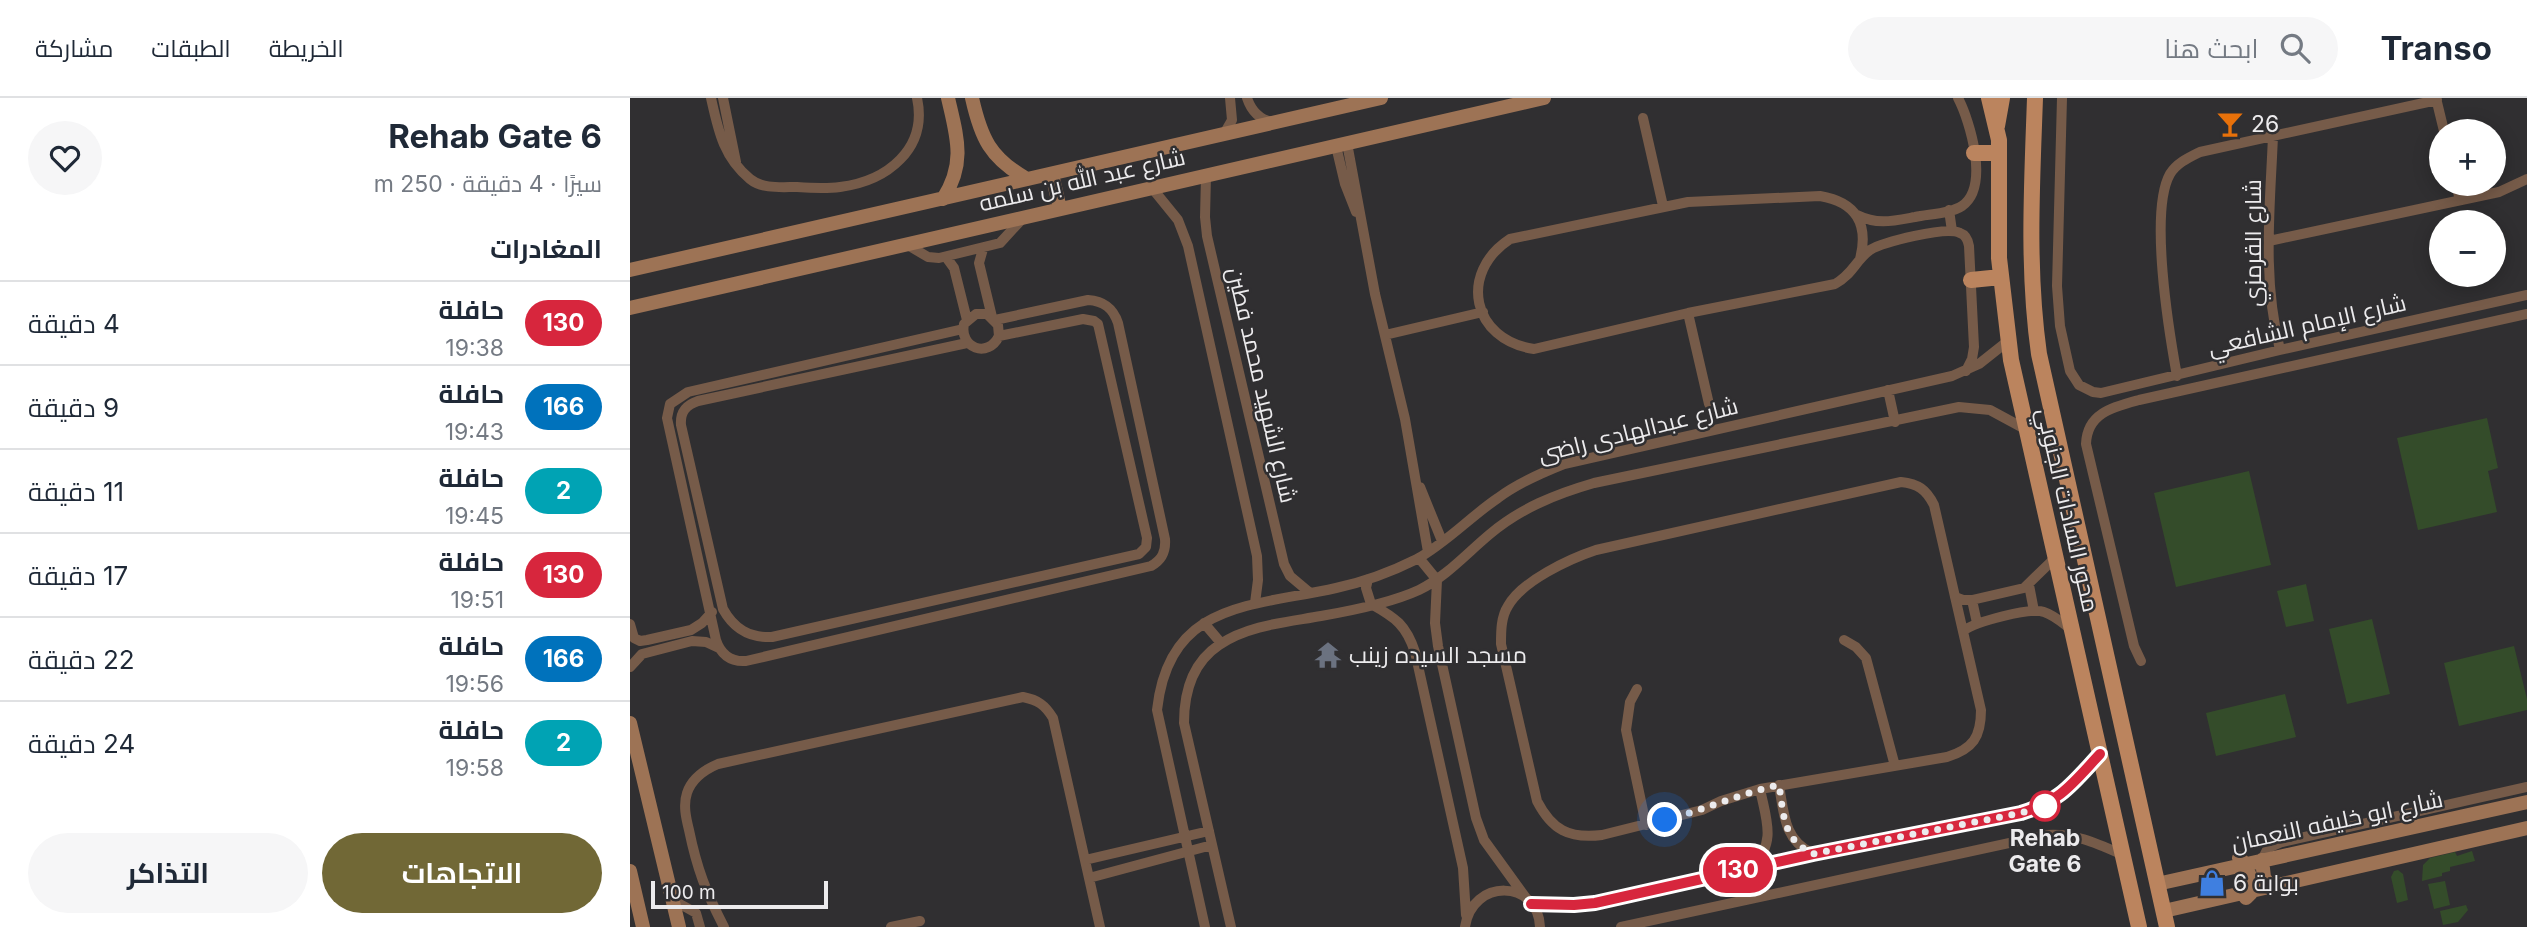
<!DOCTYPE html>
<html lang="ar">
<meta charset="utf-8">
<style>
:root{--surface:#fff;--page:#f6f6f7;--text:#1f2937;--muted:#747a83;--line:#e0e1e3;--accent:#716836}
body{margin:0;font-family:Inter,Cairo,sans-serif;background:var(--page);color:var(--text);direction:rtl;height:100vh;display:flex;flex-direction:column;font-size:26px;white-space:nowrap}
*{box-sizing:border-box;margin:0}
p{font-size:23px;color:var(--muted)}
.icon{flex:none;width:38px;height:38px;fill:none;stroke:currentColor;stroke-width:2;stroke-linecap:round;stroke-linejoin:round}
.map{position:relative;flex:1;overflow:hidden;direction:ltr}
.panel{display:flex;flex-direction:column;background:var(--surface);width:630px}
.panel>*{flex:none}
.badge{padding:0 14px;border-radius:23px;font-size:24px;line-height:46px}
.controls{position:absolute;left:1799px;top:21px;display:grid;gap:14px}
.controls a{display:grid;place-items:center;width:77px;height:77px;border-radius:50%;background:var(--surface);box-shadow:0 4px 18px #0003;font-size:35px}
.scale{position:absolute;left:21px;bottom:18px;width:177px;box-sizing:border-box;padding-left:7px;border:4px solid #ecebed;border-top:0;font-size:19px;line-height:24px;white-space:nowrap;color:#ecebed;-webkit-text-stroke:5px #302f31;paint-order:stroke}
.you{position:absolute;width:35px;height:35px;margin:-18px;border:5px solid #fff;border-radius:50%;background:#1a73e8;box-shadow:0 0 0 10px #1a73e833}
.map>.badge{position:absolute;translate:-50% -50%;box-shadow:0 0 0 4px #fff}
h2{padding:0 28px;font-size:26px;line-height:63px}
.round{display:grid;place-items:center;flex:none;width:74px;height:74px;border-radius:37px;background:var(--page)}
.summary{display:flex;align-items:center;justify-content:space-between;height:119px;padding:0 28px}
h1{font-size:33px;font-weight:700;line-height:52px}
.cta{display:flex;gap:14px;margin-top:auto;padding:14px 28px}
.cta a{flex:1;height:80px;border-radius:42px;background:var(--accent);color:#fff;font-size:28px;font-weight:700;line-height:80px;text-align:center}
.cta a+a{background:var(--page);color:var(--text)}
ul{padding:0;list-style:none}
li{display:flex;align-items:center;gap:21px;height:84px;padding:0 28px;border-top:2px solid var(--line)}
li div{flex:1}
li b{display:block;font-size:26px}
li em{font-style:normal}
li .badge{min-width:77px;font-weight:700;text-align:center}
header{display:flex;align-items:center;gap:42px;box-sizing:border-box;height:98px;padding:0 35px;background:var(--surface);border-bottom:2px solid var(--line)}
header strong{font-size:33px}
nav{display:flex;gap:38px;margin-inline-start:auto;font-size:24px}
.search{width:490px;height:63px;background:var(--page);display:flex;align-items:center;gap:18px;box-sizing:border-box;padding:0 24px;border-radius:38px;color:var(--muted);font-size:26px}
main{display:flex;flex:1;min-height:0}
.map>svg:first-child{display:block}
.green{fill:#344c2a}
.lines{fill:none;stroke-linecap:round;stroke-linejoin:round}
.street{stroke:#765b49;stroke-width:10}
.secondary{stroke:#9d7355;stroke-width:14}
.primary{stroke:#bb845e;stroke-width:16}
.line-casing{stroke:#fff;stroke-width:16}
.line{stroke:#d7263d;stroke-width:10}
.walk{stroke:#ecebed;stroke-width:7;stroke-dasharray:0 12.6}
.stop-dot{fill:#fff;stroke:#d7263d;stroke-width:3.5}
.labels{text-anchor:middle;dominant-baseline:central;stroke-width:5;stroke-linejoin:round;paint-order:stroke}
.poi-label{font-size:23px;fill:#ecebed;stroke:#302f31;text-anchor:start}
.street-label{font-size:23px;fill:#ecebed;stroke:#302f31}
.stop-label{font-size:23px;font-weight:bold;fill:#ecebed;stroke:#302f31}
</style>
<header>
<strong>Transo</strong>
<div class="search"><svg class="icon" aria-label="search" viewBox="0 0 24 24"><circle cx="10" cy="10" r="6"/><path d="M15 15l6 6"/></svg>ابحث هنا</div>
<nav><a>الخريطة</a><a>الطبقات</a><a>مشاركة</a></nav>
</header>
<main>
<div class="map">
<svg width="1897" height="829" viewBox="0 0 1897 829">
<rect width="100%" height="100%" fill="#302f31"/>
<!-- green -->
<path class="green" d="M1857,320L1868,370L1858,373L1867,414L1788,432L1767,340Z
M1619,373L1641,467L1546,489L1524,395Z
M1676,486L1684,523L1656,529L1647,493Z
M1742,521L1760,596L1717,606L1699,531Z
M1884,548L1897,601V612L1829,628L1814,565Z
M1655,596L1666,639L1586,658L1576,615Z
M1842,753L1845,763L1820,769V773L1812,775V778L1792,783L1793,767L1800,760L1825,754L1827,758Z
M1768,772L1773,776L1778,802L1767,805L1761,779L1764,773Z
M1815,783L1820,807L1804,811L1798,786Z
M1836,807L1838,812L1828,824L1813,827L1810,813Z"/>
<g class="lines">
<!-- street -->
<path class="street" d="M81,0C88,31 93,59 120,81C132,91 151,89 166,89C181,90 195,91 210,89C257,83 298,51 287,0
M93,0L106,64
M617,0C621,12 628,21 642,24
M1432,0L1427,188L1430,228L1440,273L1449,287L1463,294L1471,295L1650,252L1897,197
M1806,0L1814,33
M1013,20L1033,108
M594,36L602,22L600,0
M1643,38C1640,111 1632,180 1650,252
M717,45L745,196L775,321L798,454
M706,48L715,86L726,114
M576,78L575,119L577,138L654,466L660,478L679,494
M1826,86L1830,102
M522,90L548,122L558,148L627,458L628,482L625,505
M1319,112L1322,133
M1227,117C1247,127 1263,123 1285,119C1299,116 1320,116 1332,108C1360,89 1340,23 1328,0
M1639,143L1869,94L1897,81
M276,146L298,159L309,160L370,145L394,119
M353,151L349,165L362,219
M316,159L324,170L337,222
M1230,161C1239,126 1226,104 1190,98L1058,104L880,141C828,175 842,242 904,251L1058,215L1205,186C1223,176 1225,163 1240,152C1253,144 1316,128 1330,135C1336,137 1338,142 1339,148L1344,249L1342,261L1336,273
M1058,215L1079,306
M333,231L58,294L40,306L37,320L86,542C91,557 101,564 116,563L521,468C532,462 536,454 535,441L488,225C483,210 474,203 458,202L365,222
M755,237L853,214
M337,245L68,303C56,307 50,314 51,327L93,511C104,531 119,540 142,539L509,456L516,449L517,440L468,226L464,223L453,221L369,238C358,261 329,250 334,226L346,216H357L368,227L369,238
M1547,278C1539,234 1519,113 1540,76C1547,65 1558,60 1570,54L1807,2
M1258,292L1265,324
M1271,384C1288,386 1296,391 1304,407L1351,612C1351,639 1343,651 1317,659L1130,691L1091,703L1072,712L972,737C939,741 922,732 907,703L871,546C871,533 871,519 878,508C892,483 939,461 966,452Z
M790,389L812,443
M789,460L807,482L805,525L808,548L846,720L854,742L896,800
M738,481L736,490L741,506C766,520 776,527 785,554L833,770L836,817
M1399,487L1404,513
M1325,499L1333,502H1342L1394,490L1426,459
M1342,502L1347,525
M574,525L591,545
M0,526L4,540L10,543L17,542L61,532L72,525L82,514
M1333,533C1345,524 1400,509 1414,514C1424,517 1434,526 1442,532
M1214,542L1226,549L1236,560L1265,668
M1511,563L1504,548L1456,346C1457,315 1483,309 1509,302L1897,216
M0,569L12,556L62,543L76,544L89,550
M1007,591L1000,604L996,632L1016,727
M1149,687C1154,716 1154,742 1182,755
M455,762L579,733
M1632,762L1638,750L1652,744L1897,689
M1122,768C1147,745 1136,721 1130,691
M459,780L582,747
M43,802L66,815L70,829
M901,805L944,807L965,805L1183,756L1391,715C1431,703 1443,686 1470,656
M94,829C76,794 67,771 59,732C56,720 53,707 57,695C62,680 74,672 88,666L393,599C408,602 415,607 423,620L470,829
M261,829L290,823
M575,829L527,612C539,503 622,509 706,490C734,484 761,474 787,461C816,445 840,419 868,400C888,385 911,375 934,366L1322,278L1349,266L1378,243
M601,829L554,625C554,594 562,565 589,547C618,527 658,524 691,518C720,513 763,504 789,492C816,479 837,455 860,436C891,410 926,396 964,385L1329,309L1360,312L1397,332
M835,829C842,780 908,781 910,829
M991,829L1416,737C1445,735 1466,745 1493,757"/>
<!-- secondary -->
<path class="secondary" d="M342,0C351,40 360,60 397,81
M422,76L430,111
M313,101C336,65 327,39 318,0
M0,172L751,0
M0,210L914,0
M0,625L49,829
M1609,760C1620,768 1621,783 1621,795L1616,800
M1632,762L1634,779L1640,789
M0,773L13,829
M1527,786L1897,704
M1534,813L1897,730"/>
<!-- primary -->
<path class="primary" d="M1359,0L1369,42V160L1381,262L1509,829
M1405,0C1402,86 1397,171 1409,256L1537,829
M1367,28L1372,0
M1344,55H1368
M1341,182L1371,179"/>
</g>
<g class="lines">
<defs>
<path id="line" d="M901,806L944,807L965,805L1183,756L1391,715C1431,703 1442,686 1470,656"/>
</defs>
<!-- line casing -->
<use href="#line" class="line-casing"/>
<!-- line -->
<use href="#line" class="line"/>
<!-- walk -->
<path class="walk" d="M1035,722C1074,712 1109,696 1149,687C1154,717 1152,741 1183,756L1391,715L1415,708"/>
</g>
<!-- icons -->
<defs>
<symbol id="bar-bare" viewBox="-9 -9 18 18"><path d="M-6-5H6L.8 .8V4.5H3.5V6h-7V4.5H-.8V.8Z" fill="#e8710a" stroke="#302f31" stroke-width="2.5" paint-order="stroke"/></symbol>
<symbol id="temple-bare" viewBox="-9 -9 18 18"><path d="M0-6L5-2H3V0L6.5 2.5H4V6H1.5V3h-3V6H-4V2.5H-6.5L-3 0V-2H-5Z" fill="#6b7280" stroke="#302f31" stroke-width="2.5" paint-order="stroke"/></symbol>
<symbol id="shop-bare" viewBox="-9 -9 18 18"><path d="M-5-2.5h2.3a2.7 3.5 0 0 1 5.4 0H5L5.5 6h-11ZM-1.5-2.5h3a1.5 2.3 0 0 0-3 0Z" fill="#3f7fe0" stroke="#302f31" stroke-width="2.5" paint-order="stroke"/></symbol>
</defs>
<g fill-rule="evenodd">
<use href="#bar-bare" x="1581" y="7" width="38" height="38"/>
<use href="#temple-bare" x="679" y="538" width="38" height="38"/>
<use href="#shop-bare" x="1563" y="766" width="38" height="38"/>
</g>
<!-- markers -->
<circle class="stop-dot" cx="1415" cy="708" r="14"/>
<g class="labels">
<!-- poi labels -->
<g class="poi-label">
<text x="1621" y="26">26</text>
<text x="719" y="557">مسجد السيده زينب</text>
<text x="1603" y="785">بوابة 6</text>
</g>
<!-- street labels -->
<g class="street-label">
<text transform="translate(452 82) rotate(-13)">شارع عبد الله بن سلمه</text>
<text transform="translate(1623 145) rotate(-90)">شارع القرمزي</text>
<text transform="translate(1677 227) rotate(-13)">شارع الإمام الشافعي</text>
<text transform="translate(632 287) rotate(77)">شارع الشهيد محمد فطين</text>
<text transform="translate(1008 332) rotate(-14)">شارع عبدالهادى راضى</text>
<text transform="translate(1438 412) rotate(77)">محور السادات الجنوبي</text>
<text transform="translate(1707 723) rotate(-12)">شارع ابو خليفه النعمان</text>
</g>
<!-- stop labels -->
<g class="stop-label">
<text x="1415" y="740">Rehab<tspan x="1415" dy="26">Gate 6</tspan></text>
</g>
</g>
</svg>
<div class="controls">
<a>+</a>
<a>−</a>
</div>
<div class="scale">100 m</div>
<div class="you" style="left:1035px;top:722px"></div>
<b class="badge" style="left:1108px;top:772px;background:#d7263d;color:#fff">130</b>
</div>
<section class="panel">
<div class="summary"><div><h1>Rehab Gate 6</h1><p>سيرًا · 4 دقيقة · 250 m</p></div><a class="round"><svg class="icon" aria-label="heart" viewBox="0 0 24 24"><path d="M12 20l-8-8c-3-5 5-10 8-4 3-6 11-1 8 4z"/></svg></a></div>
<h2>المغادرات</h2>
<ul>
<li><span class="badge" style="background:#d7263d;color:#fff">130</span><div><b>حافلة</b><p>19:38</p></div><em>4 دقيقة</em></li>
<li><span class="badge" style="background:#0072bc;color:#fff">166</span><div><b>حافلة</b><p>19:43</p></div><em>9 دقيقة</em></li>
<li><span class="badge" style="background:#00a3b4;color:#fff">2</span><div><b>حافلة</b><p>19:45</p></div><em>11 دقيقة</em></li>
<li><span class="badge" style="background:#d7263d;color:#fff">130</span><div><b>حافلة</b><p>19:51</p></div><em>17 دقيقة</em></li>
<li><span class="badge" style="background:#0072bc;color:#fff">166</span><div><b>حافلة</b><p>19:56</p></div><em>22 دقيقة</em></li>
<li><span class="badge" style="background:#00a3b4;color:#fff">2</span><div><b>حافلة</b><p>19:58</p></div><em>24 دقيقة</em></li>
</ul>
<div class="cta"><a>الاتجاهات</a><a>التذاكر</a></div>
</section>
</main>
